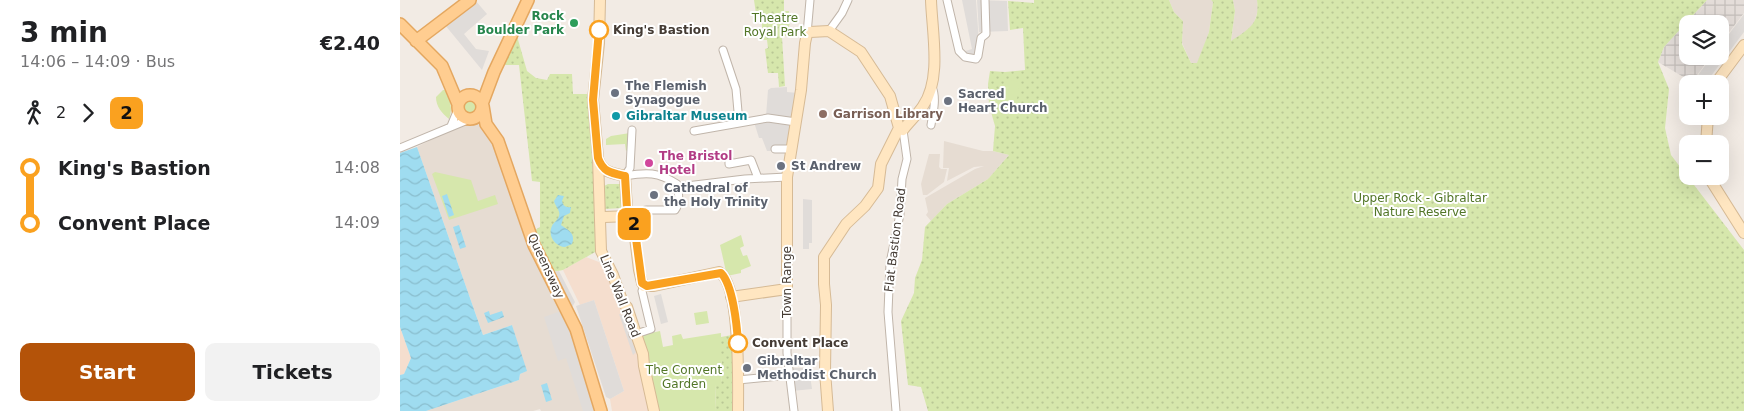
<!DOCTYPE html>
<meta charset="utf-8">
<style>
:root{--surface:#fff;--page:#f2f2f2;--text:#202124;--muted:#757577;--accent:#b45309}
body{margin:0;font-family:"DejaVu Sans",sans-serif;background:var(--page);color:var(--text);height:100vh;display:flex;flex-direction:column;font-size:19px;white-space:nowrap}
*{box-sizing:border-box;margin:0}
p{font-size:16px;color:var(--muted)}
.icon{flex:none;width:28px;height:28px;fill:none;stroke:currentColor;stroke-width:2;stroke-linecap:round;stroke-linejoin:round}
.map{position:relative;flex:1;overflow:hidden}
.side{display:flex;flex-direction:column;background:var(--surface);width:400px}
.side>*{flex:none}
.badge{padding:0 10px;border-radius:8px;font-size:18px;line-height:32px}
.controls{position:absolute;left:1279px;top:15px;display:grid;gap:10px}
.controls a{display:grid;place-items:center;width:50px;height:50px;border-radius:10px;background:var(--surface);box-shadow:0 5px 20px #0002;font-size:25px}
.map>.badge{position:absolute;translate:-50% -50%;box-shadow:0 0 0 2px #fff}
.legs{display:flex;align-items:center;gap:8px;height:55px;padding:0 20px;font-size:16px}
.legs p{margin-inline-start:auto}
.headline{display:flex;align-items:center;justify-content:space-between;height:85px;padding:0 20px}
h1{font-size:28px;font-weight:700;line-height:38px}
.button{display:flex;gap:10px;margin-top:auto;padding:10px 20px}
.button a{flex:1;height:58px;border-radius:10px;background:var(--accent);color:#fff;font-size:20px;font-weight:700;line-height:58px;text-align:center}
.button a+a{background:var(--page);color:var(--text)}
ul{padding:0 20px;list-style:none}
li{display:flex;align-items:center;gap:18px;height:55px;font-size:19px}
li i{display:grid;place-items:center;width:8px;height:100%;margin:0 6px;background:currentColor}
li i::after{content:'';width:12px;height:12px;margin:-6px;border:4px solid;border-radius:50%;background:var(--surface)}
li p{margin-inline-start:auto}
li:first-child i{background:linear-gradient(#0000 50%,currentColor 0)}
li:last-child i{background:linear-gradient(currentColor 50%,#0000 0)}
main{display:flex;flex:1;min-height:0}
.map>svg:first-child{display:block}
.residential{fill:#e6dcd2}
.commercial{fill:#f5dece}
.industrial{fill:url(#industrial-grid)}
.park{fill:url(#park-dots)}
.garden{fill:#d6e7ac}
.parking{fill:#e0dcd9}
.water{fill:url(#water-waves)}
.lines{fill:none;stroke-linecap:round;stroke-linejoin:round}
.street-casing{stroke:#c0b5aa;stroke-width:9}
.secondary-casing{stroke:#d6ba95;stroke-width:12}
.primary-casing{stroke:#e4a760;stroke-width:14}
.street{stroke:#fff;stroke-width:7}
.secondary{stroke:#ffe6c1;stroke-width:10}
.primary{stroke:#ffcd90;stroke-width:11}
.line-1-casing{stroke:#fff;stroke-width:11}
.line-1{stroke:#faa11f;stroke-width:8}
.leisure-dot{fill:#2e9e5b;stroke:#fff;stroke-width:2}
.stop-1-dot{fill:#fff;stroke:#faa11f;stroke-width:2.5}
.worship-dot{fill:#6b7280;stroke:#fff;stroke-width:2}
.education-dot{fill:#8d6e63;stroke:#fff;stroke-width:2}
.culture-dot{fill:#0f9aa8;stroke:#fff;stroke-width:2}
.hotel-dot{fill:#d1479c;stroke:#fff;stroke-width:2}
.labels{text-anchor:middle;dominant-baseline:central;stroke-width:4;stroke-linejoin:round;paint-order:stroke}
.leisure-label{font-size:12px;font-weight:bold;fill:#27864d;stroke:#fff;text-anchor:end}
.park-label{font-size:12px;fill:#527627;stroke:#fff}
.stop-label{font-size:12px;font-weight:bold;fill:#443b34;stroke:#fff;text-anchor:start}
.worship-label{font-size:12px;font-weight:bold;fill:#5b616d;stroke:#fff;text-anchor:start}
.education-label{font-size:12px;font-weight:bold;fill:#785e54;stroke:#fff;text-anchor:start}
.culture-label{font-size:12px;font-weight:bold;fill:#0d838f;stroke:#fff;text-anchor:start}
.hotel-label{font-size:12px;font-weight:bold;fill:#b23c85;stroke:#fff;text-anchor:start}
.street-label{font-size:12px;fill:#443b34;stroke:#fff}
</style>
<main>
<section class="side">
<div class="headline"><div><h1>3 min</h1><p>14:06 – 14:09 · Bus</p></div><b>€2.40</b></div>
<div class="legs"><svg class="icon" aria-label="walk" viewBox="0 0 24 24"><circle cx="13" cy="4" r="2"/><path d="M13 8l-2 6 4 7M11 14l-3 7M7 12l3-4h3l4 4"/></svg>2<svg class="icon" aria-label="forward" viewBox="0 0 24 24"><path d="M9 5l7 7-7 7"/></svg><b class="badge" style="background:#faa11f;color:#111">2</b></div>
<ul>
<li><i style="color:#faa11f"></i><b>King's Bastion</b><p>14:08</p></li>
<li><i style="color:#faa11f"></i><b>Convent Place</b><p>14:09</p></li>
</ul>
<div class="button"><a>Start</a><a>Tickets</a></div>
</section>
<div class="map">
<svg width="1344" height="411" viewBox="0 0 1344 411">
<defs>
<pattern id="industrial-grid" width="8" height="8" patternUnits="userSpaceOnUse" patternTransform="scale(1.25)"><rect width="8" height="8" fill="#e4ddd9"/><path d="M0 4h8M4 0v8" fill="none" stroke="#c5bfbb"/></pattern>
<pattern id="park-dots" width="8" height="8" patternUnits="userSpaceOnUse" patternTransform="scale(1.25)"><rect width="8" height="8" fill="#d6e7ac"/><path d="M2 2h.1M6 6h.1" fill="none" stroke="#b9c795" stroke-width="1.8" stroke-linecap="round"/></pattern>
<pattern id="water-waves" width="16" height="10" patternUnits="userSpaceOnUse" patternTransform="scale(1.25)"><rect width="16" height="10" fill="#9fdcf0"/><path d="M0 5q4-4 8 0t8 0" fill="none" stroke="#8abece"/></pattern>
</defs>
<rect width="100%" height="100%" fill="#f2ebe4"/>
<!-- residential -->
<path class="residential" d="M769,0H811L813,2L809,32L798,63H791L782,43L783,21L774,12Z
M833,0H857L858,10L853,26L831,42L835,11Z
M70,122L84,126L88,130L163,305L199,411H141L140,409L133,411H26L119,380L120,374L126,371L112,325L83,335L17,147L62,124Z
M544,141L583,151H593L609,155L588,179L547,204L531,221L526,215L528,212L525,198L575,169L584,166L574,167L547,181L549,168H543Z
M529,154H540L539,167L541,169H547L544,182L527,195H523L521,184Z"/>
<!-- commercial -->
<path class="commercial" d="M186,257L204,264L224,309L240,355L252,411H212L210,399L224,391L194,300L180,305L163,270Z
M0,327L11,358L4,374L0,375Z"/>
<!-- industrial -->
<path class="industrial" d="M1307,0H1344V13L1320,44V24H1288V56H1311L1292,82L1258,62L1264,47Z"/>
<!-- park -->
<path class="park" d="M354,0H384V11H389L388,22L390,23L386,36L382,37L385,86L379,87L378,73H368L365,49L368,48L367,40H363L361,14H356Z
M634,0H769L774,12L783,21L782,44L791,63H797L809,32L813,2L811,0H833L835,11L831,41C849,29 860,24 857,0H1307L1264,47L1258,62L1269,89L1265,128L1271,155L1344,250V411H528L521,387L508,385L501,321L514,293L515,278L522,260L525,227L547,204L588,179L609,155L593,151L595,126L589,105L588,84L590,71L605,72L625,70L623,28L610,30L608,1L634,3Z
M117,36L127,71L136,78L147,80L150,74H172L173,94H187L193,172L196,173V177L193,178L197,251L163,270L153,272L143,254L135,230L140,227V182L132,181L119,65H101Z
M208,184H221L225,203L222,208L205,209L202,204V187Z
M332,335V411H315L316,384H321L322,359H319V351H323L321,344V337Z"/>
<!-- garden -->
<path class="garden" d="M607,79L620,82L616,105L603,103Z
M43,90H47C50,101 53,108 49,119C42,113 36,107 36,97Z
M63 107a8 8 0 1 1 16 0a8 8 0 1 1-16 0Z
M230,133L227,140L229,142L228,149L226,151L225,144L206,145V139L211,136Z
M35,172L71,180L78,201L95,195L98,204L49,220L32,174Z
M341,235L344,246L340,248L343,256L347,255L351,266L341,270V273L327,276L320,245Z
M307,311L309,323L296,325L294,313Z
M260,331L263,347L273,345L272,336L281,334L283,339L321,333V344H324V351H319V359H322L321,384H316L315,411H258L242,335Z"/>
<!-- parking -->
<path class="parking" d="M75,0L87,14L64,34L76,49L89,51L82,70L45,25Z
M562,0H576L579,43L575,57L562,52L572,49Z
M577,0L607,1L608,31L579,32Z
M1344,14V32L1305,84L1293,82L1312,56H1320V46Z
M387,87V92L398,93L388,151H367L362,138H359L353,119L366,116L368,90L371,88Z
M403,199L412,200V243H409V249H403Z
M159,271L175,302L171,309L153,272Z
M261,294L268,322L261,324L254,296Z
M194,300L224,391L210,399L206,397L176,306Z
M161,311L170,332L195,411H183L166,358L158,361L144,317Z
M219,314L224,316L236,352L233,355Z
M390,368H409L412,389L392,391Z"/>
<!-- water -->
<path class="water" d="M17,147L83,335L112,325L127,371L120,374L119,380L26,411H0V375L4,374L11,358L0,327V153Z
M47,194L54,215L49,217L42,196Z
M158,195L164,196L162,201C163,206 166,208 171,207L170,213L164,216L161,225C168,230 176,233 172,244L165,247C156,247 147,236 152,226C153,223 158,220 159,216C161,211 155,206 154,201Z
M59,225L66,247L60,249L53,227Z
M89,311L90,315L102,311L104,317L88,323L84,313Z
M147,383L152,400L146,402L141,385Z"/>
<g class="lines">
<defs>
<path id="street" d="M547,0L559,51L565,57L576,59L578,56L581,38L586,34L585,0
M429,31L442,13L448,0
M407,34L410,0
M323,50L336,89L339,123
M531,125C533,113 537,98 532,87
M51,126L58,109
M294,131L368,118L396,122
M0,148L70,119
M375,149H391
M329,159V164L351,160L358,178
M225,176C247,172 258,172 277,184C279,191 280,204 275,210H247L228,213
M225,176L230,168L232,130
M278,187L345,179L387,177
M387,289V353L394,411
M233,335L251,329L242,291L244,286
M338,380L389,375
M496,411L488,312L490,263L500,214L502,179L507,159L503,130"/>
<path id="secondary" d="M200,0L199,43L193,100L198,158L201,251L213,275L223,303L227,307L236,334L243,354L244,366L254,411
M1315,84L1344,45
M499,128L503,130C509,122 517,115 523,106C542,79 532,32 531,0
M1306,144L1308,116
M198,159C203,173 212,173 225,176L227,209L233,221L239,270L242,283L244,286H254L319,272C341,285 338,386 338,411
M1308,176L1344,233
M200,219L204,217L230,216
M331,297L387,289V177L401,90L405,43L407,34L410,32L429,31L461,52L490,96L499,128L481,164L478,188L465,206L446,224L424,257V284L426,305L425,371L428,411"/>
<path id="primary" d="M0,24L42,66L58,104
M16,41L70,0
M58 107a12 12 0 1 1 24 0a12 12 0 1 1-24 0Z
M82,104L94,72L128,0
M83,106L86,124L98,141L134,245L176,329L201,411"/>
</defs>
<!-- street casing -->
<use href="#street" class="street-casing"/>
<!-- secondary casing -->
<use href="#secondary" class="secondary-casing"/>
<!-- primary casing -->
<use href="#primary" class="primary-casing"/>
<!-- street -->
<use href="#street" class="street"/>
<!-- secondary -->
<use href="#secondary" class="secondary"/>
<!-- primary -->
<use href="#primary" class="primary"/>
</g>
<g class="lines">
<defs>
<path id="line-1" d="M199,30L193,100L198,158C203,172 211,173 225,176L227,209L234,224L242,283L247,286L321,273C333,285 337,326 338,343"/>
</defs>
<!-- line-1 casing -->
<use href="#line-1" class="line-1-casing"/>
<!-- line-1 -->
<use href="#line-1" class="line-1"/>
</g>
<!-- markers -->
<circle class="leisure-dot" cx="174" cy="23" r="5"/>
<g class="stop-1-dot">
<circle cx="199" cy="30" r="9"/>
<circle cx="338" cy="343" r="9"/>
</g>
<g class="worship-dot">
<circle cx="215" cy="93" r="5"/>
<circle cx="548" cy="101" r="5"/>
<circle cx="381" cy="166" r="5"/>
<circle cx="254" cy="195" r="5"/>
<circle cx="347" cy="368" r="5"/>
</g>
<circle class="education-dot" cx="423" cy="114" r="5"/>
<circle class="culture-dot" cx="216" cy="116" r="5"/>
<circle class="hotel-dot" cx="249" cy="163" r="5"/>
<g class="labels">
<!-- leisure labels -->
<g class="leisure-label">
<text x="164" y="16">Rock<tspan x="164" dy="14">Boulder Park</tspan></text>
</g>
<!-- park labels -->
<g class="park-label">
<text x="375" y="18">Theatre<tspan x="375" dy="14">Royal Park</tspan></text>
<text x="1020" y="198">Upper Rock - Gibraltar<tspan x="1020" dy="14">Nature Reserve</tspan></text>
<text x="284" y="370">The Convent<tspan x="284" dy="14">Garden</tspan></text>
</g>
<!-- stop labels -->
<g class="stop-label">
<text x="213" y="30">King's Bastion</text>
<text x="352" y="343">Convent Place</text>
</g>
<!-- worship labels -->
<g class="worship-label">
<text x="225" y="86">The Flemish<tspan x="225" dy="14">Synagogue</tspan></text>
<text x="558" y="94">Sacred<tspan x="558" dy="14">Heart Church</tspan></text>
<text x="391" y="166">St Andrew</text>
<text x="264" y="188">Cathedral of<tspan x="264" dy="14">the Holy Trinity</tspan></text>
<text x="357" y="361">Gibraltar<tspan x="357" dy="14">Methodist Church</tspan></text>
</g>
<!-- education labels -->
<g class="education-label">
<text x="433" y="114">Garrison Library</text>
</g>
<!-- culture labels -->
<g class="culture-label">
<text x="226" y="116">Gibraltar Museum</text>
</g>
<!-- hotel labels -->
<g class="hotel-label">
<text x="259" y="156">The Bristol<tspan x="259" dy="14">Hotel</tspan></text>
</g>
<!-- street labels -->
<g class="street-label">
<text transform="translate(495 240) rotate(-83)">Flat Bastion Road</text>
<text transform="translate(146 266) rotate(65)">Queensway</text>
<text transform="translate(387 282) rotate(-90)">Town Range</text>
<text transform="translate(220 296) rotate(68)">Line Wall Road</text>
</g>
</g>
</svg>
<div class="controls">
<a><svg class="icon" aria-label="layers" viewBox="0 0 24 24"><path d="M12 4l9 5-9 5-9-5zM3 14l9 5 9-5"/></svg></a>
<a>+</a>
<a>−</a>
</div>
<b class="badge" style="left:234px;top:224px;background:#faa11f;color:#111">2</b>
</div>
</main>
